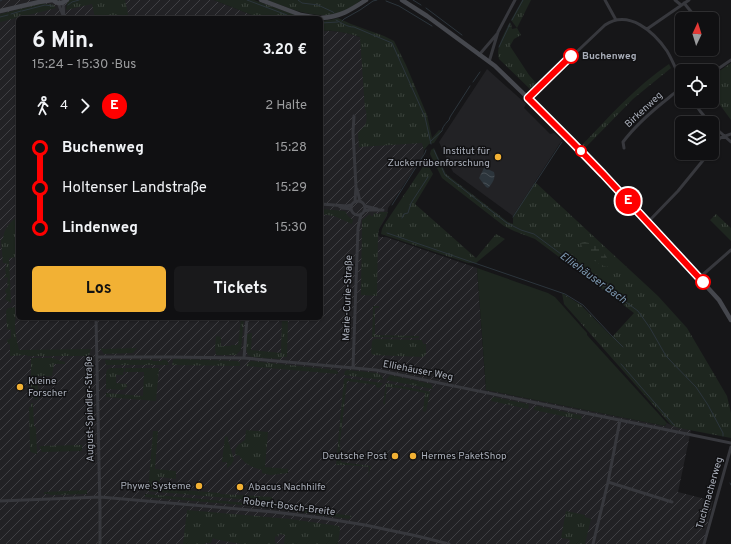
<!DOCTYPE html>
<html lang="de">
<meta charset="utf-8">
<style>
:root{--surface:#101012;--page:#19191b;--text:#f1f3f6;--muted:#9c9d9f;--line:#303032;--accent:#f2b134}
body{margin:0;font-family:Overpass,sans-serif;background:var(--page);color:var(--text);height:100vh;display:flex;flex-direction:column;font-size:15px;white-space:nowrap}
*{box-sizing:border-box;margin:0}
p{font-size:13px;color:var(--muted)}
.icon{flex:none;width:22px;height:22px;fill:none;stroke:currentColor;stroke-width:2;stroke-linecap:round;stroke-linejoin:round}
.map{position:relative;flex:1;overflow:hidden}
.details{position:absolute;left:16px;top:16px;width:307px;height:304px;display:flex;flex-direction:column;background:var(--surface);border-radius:6px;box-shadow:0 1px 3px #0004,0 0 0 1px var(--line)}
.details>*{flex:none}
.badge{padding:0 8px;border-radius:13px;font-size:14px;line-height:26px}
.needle{width:26px;rotate:4deg}
.controls{position:absolute;left:675px;top:12px;display:grid;gap:8px}
.controls a{display:grid;place-items:center;width:44px;height:44px;border-radius:6px;background:var(--surface);box-shadow:0 1px 3px #0004,0 0 0 1px var(--line);font-size:20px}
.map>.badge{position:absolute;translate:-50% -50%;box-shadow:0 0 0 2px #fff}
.legs{display:flex;align-items:center;gap:6px;height:44px;padding:0 16px;font-size:13px}
.legs p{margin-inline-start:auto}
.head{display:flex;align-items:center;justify-content:space-between;height:68px;padding:0 16px}
h1{font-size:22px;font-weight:700;line-height:30px}
.button{display:flex;gap:8px;margin-top:auto;padding:8px 16px}
.button a{flex:1;height:46px;border-radius:6px;background:var(--accent);color:#111;font-size:16px;font-weight:700;line-height:46px;text-align:center}
.button a+a{background:var(--page);color:var(--text)}
ul{padding:0 16px;list-style:none}
li{display:flex;align-items:center;gap:14px;height:40px;font-size:15px}
li i{display:grid;place-items:center;width:6px;height:100%;margin:0 5px;background:currentColor}
li i::after{content:'';width:10px;height:10px;margin:-5px;border:3px solid;border-radius:50%;background:var(--surface)}
li p{margin-inline-start:auto}
li:first-child i{background:linear-gradient(#0000 50%,currentColor 0)}
li:last-child i{background:linear-gradient(currentColor 50%,#0000 0)}
.map>svg:first-child{display:block}
.built{fill:#222225}
.industrial{fill:url(#industrial-furrows)}
.grass{fill:url(#grass-tufts)}
.wetland{fill:url(#wetland-marsh)}
.garden{fill:#1e261f}
.water{fill:url(#water-waves)}
.lines{fill:none;stroke-linecap:round;stroke-linejoin:round}
.stream{stroke:#2c353c;stroke-width:1}
.street{stroke:#37383d;stroke-width:3}
.secondary{stroke:#45474d;stroke-width:4.5}
.line-1-casing{stroke:#fff;stroke-width:9}
.line-1{stroke:#f00;stroke-width:6}
.stop-1-dot{fill:#fff;stroke:#f00;stroke-width:2}
.poi-dot{fill:#f2b134;stroke:#111113;stroke-width:1.5}
.labels{text-anchor:middle;dominant-baseline:central;stroke-width:3;stroke-linejoin:round;paint-order:stroke}
.stop-label{font-size:10px;font-weight:bold;fill:#a8adb8;stroke:#111113;text-anchor:start}
.street-label{font-size:10px;fill:#a8adb8;stroke:#111113}
.poi-label{font-size:10px;fill:#a8adb8;stroke:#111113;text-anchor:end}
.water-label{font-size:11px;font-style:italic;fill:#7f9bb3;stroke:#111113}
</style>
<div class="map">
<svg width="731" height="544" viewBox="0 0 731 544">
<defs>
<pattern id="industrial-furrows" width="10" height="10" patternUnits="userSpaceOnUse"><rect width="10" height="10" fill="#222225"/><path d="M-1 1l2-2M0 10L10 0M9 11l2-2" fill="none" stroke="#3f3f43"/></pattern>
<pattern id="grass-tufts" width="24" height="20" patternUnits="userSpaceOnUse"><rect width="24" height="20" fill="#1e261f"/><path d="M3 7l-1-3M5 7V3M7 7l1-3M15 17l-1-3M17 17v-4M19 17l1-3" fill="none" stroke="#3c433d"/></pattern>
<pattern id="wetland-marsh" width="20" height="14" patternUnits="userSpaceOnUse"><rect width="20" height="14" fill="#1e261f"/><path d="M1 5h8M5 5V1M11 12h8M15 12V8" fill="none" stroke="#3c433d"/></pattern>
<pattern id="water-waves" width="16" height="10" patternUnits="userSpaceOnUse"><rect width="16" height="10" fill="#2c353c"/><path d="M0 5q4-4 8 0t8 0" fill="none" stroke="#485056"/></pattern>
</defs>
<rect width="100%" height="100%" fill="#161618"/>
<!-- built -->
<path class="built" d="M487,69L526,104L524,108L550,134L554,133L562,140L513,216L453,172L439,142Z"/>
<!-- industrial -->
<path class="industrial" d="M0,0H69L67,3L66,9L105,0H214L259,18H18V318H321V31H332L342,32L360,37L419,127L424,150L423,156L388,208L387,216L379,229L378,235L380,237H386L477,268L486,390L665,426L667,423L673,426L691,430L678,492L713,501L703,544H0Z"/>
<!-- grass -->
<path class="grass" d="M69,0H125L129,18H95L92,4L66,10L67,3Z
M214,0H254L304,18H259Z
M267,0H361C330,27 300,12 267,0Z
M522,0H531L517,28L521,35L514,39L510,46L529,75L537,84L531,90L499,59C495,48 505,32 510,22L511,24L512,29L517,28L511,20Z
M44,3L45,4C50,4 53,3 56,8L0,22V14Z
M338,18L351,24L384,36L394,41L406,65L427,115L432,138L439,130L442,131L434,143L429,144L424,150L422,143L359,147L358,133C368,122 367,124 366,110H365L360,37C347,33 335,30 321,31V21L330,20Z
M731,63V120L712,94V76Z
M669,64L671,68L633,99L585,148L582,145C609,117 636,86 669,64Z
M434,148L446,174L508,222L513,224V216L535,182L658,296L687,328L727,396L731,413V438L679,428L673,426L671,425L564,304L562,293L581,305L612,337L634,313L535,239L514,231L504,226L442,178L430,154L431,150Z
M424,165H428L433,174L415,204L476,258L496,234L505,239L476,263H468L381,234L382,229L384,225Z
M321,209L345,211L348,216L353,220L352,224L334,216L321,214Z
M18,212V257L9,258L11,303L9,302L5,299L7,295L5,291L6,289L8,287L7,282L8,279L7,277L4,278L6,274L5,269L7,264L5,263H3L1,240L3,239C4,229 9,223 17,217V213Z
M380,212H388L379,229L378,235L377,296L361,295L362,220L370,214L371,216H373L374,213L379,214Z
M716,214L731,228V241L710,220Z
M373,306H379V308H375V335L419,336V338L372,337Z
M18,307C13,323 15,334 19,350L91,349L89,356H27V355L10,356V344H8L7,340L11,338V330L7,329L6,311L8,308Z
M241,318H244L241,350L236,355H216L215,349L216,336L221,337V346H231V345H238Z
M282,318H288L287,357H281V359L252,357L248,355L246,349L247,334L252,333L251,350L281,353Z
M374,339L422,340V342H423V344H426V354L423,357L373,355L371,353L372,341Z
M100,348L105,349L137,348L133,353L104,354Z
M31,358H52L65,362V364H54L52,376H38V399L36,400L31,395Z
M175,359L238,361L240,363V366L172,365L173,360Z
M105,360H152L153,361H162V360H166L168,362L169,365H106Z
M251,361L336,370L338,372V374L246,366L248,363Z
M110,368H124V372H123V375H116V383L127,384V387L123,390L106,389V373L107,370Z
M125,368H159L156,401L106,397V393L143,396L144,372H125Z
M347,370L377,373L382,376L383,380L344,375L345,371Z
M390,375L431,384L433,389L386,380Z
M344,378L383,383L379,388L376,387V385L347,381L340,443L341,462L371,466L368,477L369,467L348,465H336Z
M386,383L432,392H430L426,412L423,411L425,393L399,388L387,387L385,405L383,403Z
M494,397L528,404L529,406L528,409L491,401L492,398Z
M31,403H33L34,426L36,428L37,454L31,452L30,450L29,407H31Z
M537,406L580,415L582,417L581,420L534,410V407Z
M246,430L268,432L265,467L288,469V473L271,475L262,473V470C252,467 245,465 239,455L236,456C233,448 239,444 245,440Z
M153,431H158L155,469L176,471V479L160,477L159,488L220,493V494L272,497L273,502L148,491Z
M225,436L228,437V440L234,460L231,465L227,468V462H222Z
M82,445V451L42,452L39,446Z
M87,490V494L50,495L49,494H44V492Z
M145,494L269,505L264,507L145,497Z
M279,505L352,516L349,519L285,510Z
M187,510L290,519L339,526L340,529L338,544H284L285,535L279,534L278,537L276,536L275,537V543L279,544H241L214,539V538H213L211,543H205V544H183Z
M566,511L585,515V517L591,519L585,544H569L570,542L569,539L561,538Z"/>
<!-- wetland -->
<path class="wetland" d="M583,242C594,242 608,254 610,265L607,267C599,266 582,252 581,243Z"/>
<!-- garden -->
<path class="garden" d="M477,268L548,293L555,297L587,333V335L667,423L665,426L486,390Z"/>
<!-- water -->
<path class="water" d="M484,168H485L494,172C496,178 492,184 488,188L486,187L479,178Z"/>
<g class="lines">
<!-- stream -->
<path class="stream" d="M247,0L287,15
M298,0L302,3L318,5L333,12L334,13
M413,0L421,5
M0,1L2,0
M386,1L399,6L432,26
M68,5L72,2L79,0
M426,8L462,35
M22,11L45,5L52,6
M11,14L21,11
M0,17L8,15
M292,17L295,18
M336,20C342,23 347,27 354,27L392,43L425,117L431,144
M512,20L523,0
M342,21L344,19L360,10L373,1L377,0
M321,23L338,22
M499,47L510,24
M473,82L480,72
M431,141L442,131C442,127 447,122 449,120L450,117L470,86
M434,150L445,175L507,223L521,230L534,234L638,311L650,328L666,356L696,387L708,405L723,433V436
M392,205L425,153L426,150
M513,217L562,142
M402,218L404,214L408,213L411,203L428,177
M387,233L565,294L583,305L612,336L623,347
M621,364L674,425
M730,483L731,485"/>
<!-- street -->
<path class="street" d="M605,0L616,20
M675,0L681,5
M58,3L63,15
M63,3L64,18
M684,3L697,19
M647,29L689,0
M712,37L713,38
M479,55L497,34
M489,62L498,32L515,0
M712,73L731,60
M528,98L605,25C629,9 654,32 667,51C673,61 677,72 682,82
M693,101L700,111L710,123
M354,116L353,132L356,187L355,201
M712,125L731,142
M624,148L623,142C635,126 651,112 666,100C671,96 676,91 682,88
M712,149L720,138L731,134
M357,189L360,201
M351 208a7 7 0 1 1 14 0a7 7 0 1 1-14 0Z
M321,204L347,206L351,205
M339,206L342,208L351,209
M365,206L377,209
M364,211L368,210H383
M648,222L678,191L709,153
M699,278L731,250
M96,318L100,510V544
M97,357H171L244,358L376,370L731,443
M244,358L247,318
M353,368L358,228L361,214
M608,482L672,502
M0,501L100,497L274,512L322,518L365,525L417,536L449,544
M593,544L608,482L620,420
M704,544L731,447"/>
<!-- secondary -->
<path class="secondary" d="M53,0C57,4 62,4 67,0
M261,0L301,15L318,18
M402,0L427,16L495,66L528,98L572,142L634,207L719,300L731,320
M0,11L39,2L53,0
M321,18C340,17 351,10 366,0"/>
</g>
<g class="lines">
<defs>
<path id="line-1" d="M571,56L528,98L572,142L603,174L703,282"/>
</defs>
<!-- line-1 casing -->
<use href="#line-1" class="line-1-casing"/>
<!-- line-1 -->
<use href="#line-1" class="line-1"/>
</g>
<!-- markers -->
<g class="stop-1-dot">
<circle cx="571" cy="56" r="7"/>
<circle cx="581" cy="151" r="5"/>
<circle cx="703" cy="282" r="7"/>
</g>
<g class="poi-dot">
<circle cx="498" cy="157" r="4"/>
<circle cx="20" cy="387" r="4"/>
<circle cx="395" cy="456" r="4"/>
<circle cx="413" cy="456" r="4"/>
<circle cx="199" cy="486" r="4"/>
<circle cx="240" cy="487" r="4"/>
</g>
<g class="labels">
<!-- stop labels -->
<g class="stop-label">
<text x="582" y="56">Buchenweg</text>
</g>
<!-- street labels -->
<g class="street-label">
<text transform="translate(644 110) rotate(-43)">Birkenweg</text>
<text transform="translate(348 298) rotate(-88)">Marie-Curie-Straße</text>
<text transform="translate(418 371) rotate(11)">Elliehäuser Weg</text>
<text transform="translate(90 409) rotate(-91)">August-Spindler-Straße</text>
<text transform="translate(710 493) rotate(-74)">Tuchmacherweg</text>
<text transform="translate(289 507) rotate(7)">Robert-Bosch-Breite</text>
</g>
<!-- poi labels -->
<g class="poi-label">
<text x="490" y="151">Institut für<tspan x="490" dy="12">Zuckerrübenforschung</tspan></text>
<text x="28" y="381" text-anchor="start">Kleine<tspan x="28" dy="12">Forscher</tspan></text>
<text x="387" y="456">Deutsche Post</text>
<text x="421" y="456" text-anchor="start">Hermes PaketShop</text>
<text x="191" y="486">Phywe Systeme</text>
<text x="248" y="487" text-anchor="start">Abacus Nachhilfe</text>
</g>
<!-- water labels -->
<g class="water-label">
<text transform="translate(593 278) rotate(36)">Elliehäuser Bach</text>
</g>
</g>
</svg>
<div class="controls">
<a><svg class="needle" viewBox="-14 -14 28 28"><path d="M0-13l5 13h-10z" fill="#e53935"/><path d="M0 13l5-13h-10z" fill="#9c9d9f"/></svg></a>
<a><svg class="icon" aria-label="locate" viewBox="0 0 24 24"><circle cx="12" cy="12" r="6"/><path d="M12 2v4M12 18v4M2 12h4M18 12h4"/></svg></a>
<a><svg class="icon" aria-label="layers" viewBox="0 0 24 24"><path d="M12 4l9 5-9 5-9-5zM3 14l9 5 9-5"/></svg></a>
</div>
<b class="badge" style="left:628px;top:201px;background:#f00;color:#fff">E</b>
<section class="details">
<div class="head"><div><h1>6 Min.</h1><p>15:24 – 15:30 · Bus</p></div><b>3.20 €</b></div>
<div class="legs"><svg class="icon" aria-label="walk" viewBox="0 0 24 24"><circle cx="13" cy="4" r="2"/><path d="M13 8l-2 6 4 7M11 14l-3 7M7 12l3-4h3l4 4"/></svg>4<svg class="icon" aria-label="forward" viewBox="0 0 24 24"><path d="M9 5l7 7-7 7"/></svg><b class="badge" style="background:#f00;color:#fff">E</b><p>2 Halte</p></div>
<ul>
<li><i style="color:#f00"></i><b>Buchenweg</b><p>15:28</p></li>
<li><i style="color:#f00"></i><span>Holtenser Landstraße</span><p>15:29</p></li>
<li><i style="color:#f00"></i><b>Lindenweg</b><p>15:30</p></li>
</ul>
<div class="button"><a>Los</a><a>Tickets</a></div>
</section>
</div>
